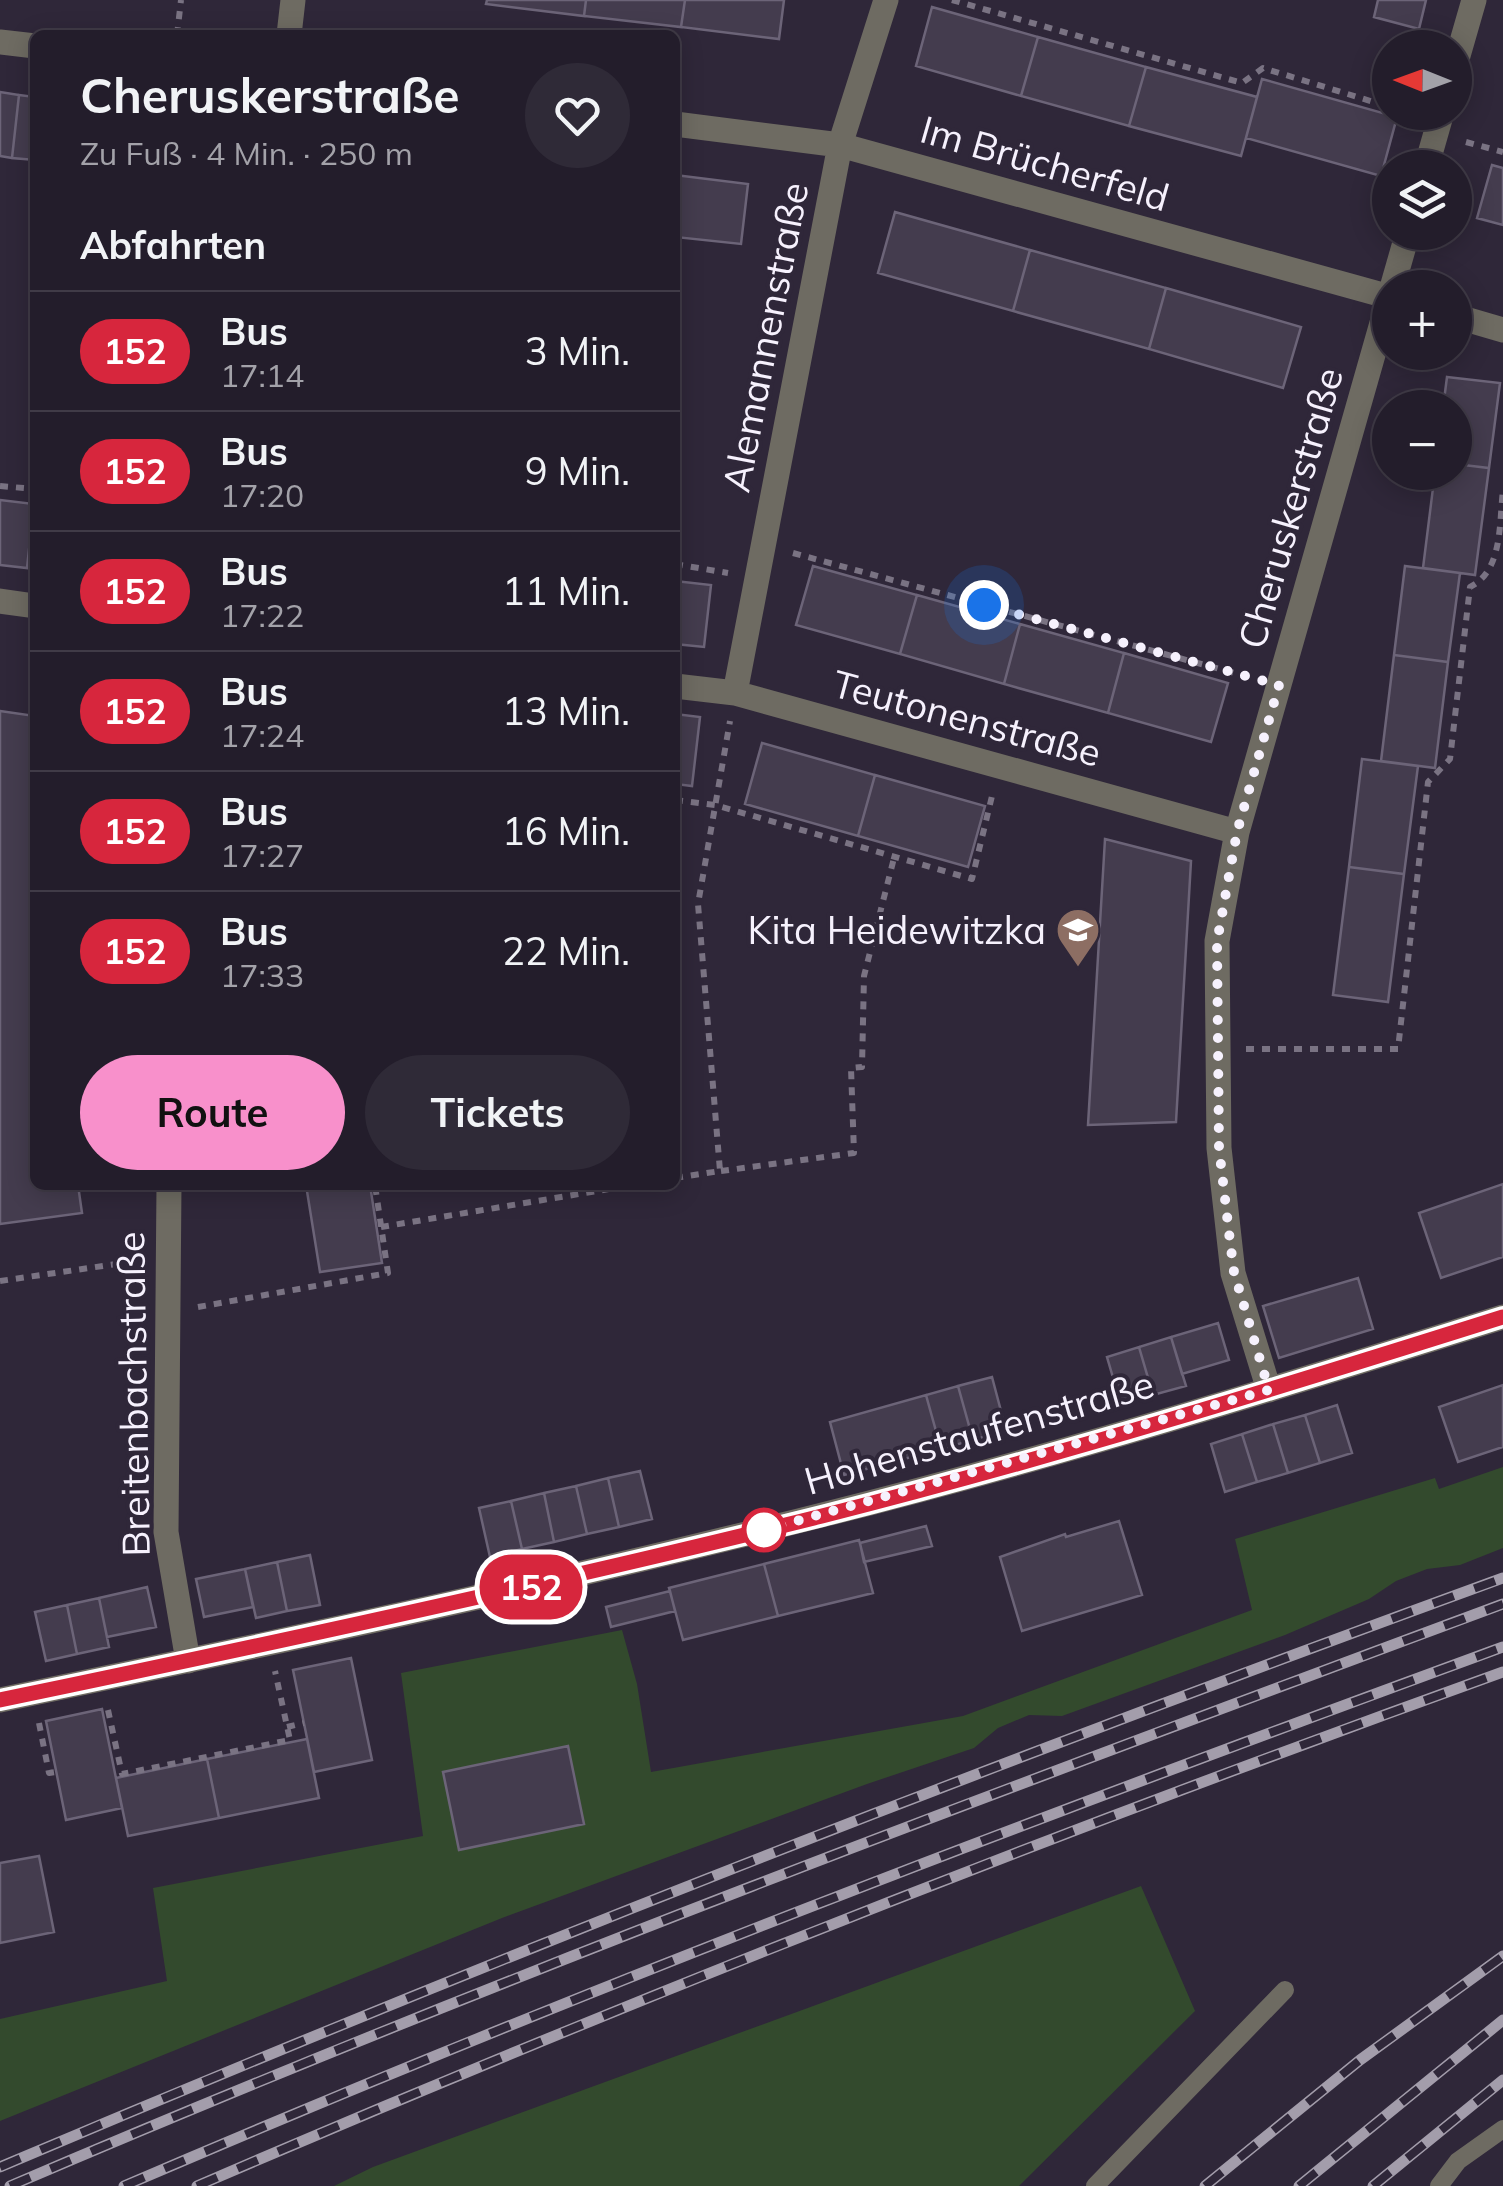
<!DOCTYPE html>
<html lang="de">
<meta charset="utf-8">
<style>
:root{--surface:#231d2b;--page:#2f2a37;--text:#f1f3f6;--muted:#a3a2a9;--line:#403b47;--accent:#f890cb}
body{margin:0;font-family:Mulish,sans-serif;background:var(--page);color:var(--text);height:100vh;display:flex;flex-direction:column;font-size:38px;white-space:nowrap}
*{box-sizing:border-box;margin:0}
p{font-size:32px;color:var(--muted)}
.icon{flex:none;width:55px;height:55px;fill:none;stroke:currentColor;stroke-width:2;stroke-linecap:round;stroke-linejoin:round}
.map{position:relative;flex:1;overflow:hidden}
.panel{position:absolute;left:30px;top:30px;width:650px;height:1160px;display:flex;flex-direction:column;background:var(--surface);border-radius:15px;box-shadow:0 5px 25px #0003,0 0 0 2px var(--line)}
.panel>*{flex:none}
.badge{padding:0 20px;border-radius:32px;font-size:35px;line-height:65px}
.needle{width:65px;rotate:271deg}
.tools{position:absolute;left:1372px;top:30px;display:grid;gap:20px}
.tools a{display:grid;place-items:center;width:100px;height:100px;border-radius:50%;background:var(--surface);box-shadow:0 5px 25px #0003,0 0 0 2px var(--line);font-size:50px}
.you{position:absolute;width:50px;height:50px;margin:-25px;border:8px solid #fff;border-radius:50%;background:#1a73e8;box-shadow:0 0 0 15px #1a73e833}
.map>.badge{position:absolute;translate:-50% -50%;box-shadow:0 0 0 5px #fff}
h2{padding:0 50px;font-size:38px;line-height:90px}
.round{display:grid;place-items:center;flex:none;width:105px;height:105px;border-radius:52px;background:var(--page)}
.head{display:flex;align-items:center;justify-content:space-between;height:170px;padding:0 50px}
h1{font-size:48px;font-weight:700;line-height:75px}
.cta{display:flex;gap:20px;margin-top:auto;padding:20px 50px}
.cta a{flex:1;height:115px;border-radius:60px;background:var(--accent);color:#111;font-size:40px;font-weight:700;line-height:115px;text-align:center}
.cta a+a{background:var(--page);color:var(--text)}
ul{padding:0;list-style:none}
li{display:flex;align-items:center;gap:30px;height:120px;padding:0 50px;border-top:2px solid var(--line)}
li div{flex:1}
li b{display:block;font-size:38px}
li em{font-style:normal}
li .badge{min-width:110px;font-weight:700;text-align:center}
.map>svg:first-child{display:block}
.green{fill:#334a2d}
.building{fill:#443c4e;stroke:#6c6478;stroke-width:2.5}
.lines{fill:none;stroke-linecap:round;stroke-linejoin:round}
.path{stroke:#7a7383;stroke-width:6;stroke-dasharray:8 8;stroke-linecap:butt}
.lane{stroke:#6e6b62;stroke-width:18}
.street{stroke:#6e6b62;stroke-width:25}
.rail-casing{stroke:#a39dab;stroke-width:11}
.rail{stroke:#2f2739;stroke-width:8;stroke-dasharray:22;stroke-linecap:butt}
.line-casing{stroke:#fff;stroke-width:22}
.line{stroke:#d7263d;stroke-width:15}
.walk{stroke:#f6f1fd;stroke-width:10;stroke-dasharray:0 18}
.stop-dot{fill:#fff;stroke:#d7263d;stroke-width:5}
.labels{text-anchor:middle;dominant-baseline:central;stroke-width:8;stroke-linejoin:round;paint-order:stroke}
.street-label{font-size:38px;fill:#f6f1fd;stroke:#2f2739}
.poi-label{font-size:38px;fill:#f6f1fd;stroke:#2f2739;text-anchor:end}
</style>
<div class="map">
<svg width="1503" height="2186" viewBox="0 0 1503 2186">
<rect width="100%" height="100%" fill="#2f2739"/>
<!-- green -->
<path class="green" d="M1503,1467V1548L1460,1565L1427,1569L1396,1581L1369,1599L1285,1635L1062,1716L1029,1715L998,1728L974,1748L867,1784L502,1918L0,2121V2019L167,1981L153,1888L423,1836L401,1673L622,1630L637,1684L651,1772L963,1716L1252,1610L1235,1539L1435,1478L1439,1489Z
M1141,1886L1195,2011L1019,2186H334L373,2167Z"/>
<!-- building -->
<path class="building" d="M487,0H586L584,16L486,4Z
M586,0H685L681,27L584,16Z
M685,0H784L779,39L681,27Z
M1378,0H1426L1419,29L1374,17Z
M932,7L1038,37L1021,96L916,66Z
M1038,37L1146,67L1129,126L1021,96Z
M1146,67L1257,97L1241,156L1129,126Z
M1262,79L1397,117L1381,176L1246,138Z
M0,92L19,95L12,158L0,156Z
M19,95L35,97V160L12,158Z
M1492,165L1503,168V225L1477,218Z
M675,175L748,184L741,244L675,237Z
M895,212L1030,250L1013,311L878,273Z
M1030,250L1166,288L1149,349L1013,311Z
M1166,288L1301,327L1283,388L1149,349Z
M1447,377L1500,383L1489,468L1455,464V408H1443Z
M1455,464L1489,468L1475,575L1423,568L1435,472H1455Z
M0,500L34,504L27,568L0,565Z
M34,504H35V569L27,568Z
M813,566L917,595L900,654L796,625Z
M1405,566L1460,573L1448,662L1394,655Z
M675,581L711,585L704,647L675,644Z
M917,595L1020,624L1004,684L900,654Z
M1020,624L1124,653L1108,713L1004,684Z
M1124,653L1228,683L1211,742L1108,713Z
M1394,655L1448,662L1435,768L1381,761Z
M0,711L35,716V1185H78L82,1213L0,1224Z
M675,714L700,717L692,786L675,784Z
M762,743L875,775L858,836L745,804Z
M1362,759L1418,766L1404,874L1349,867Z
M875,775L985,806L968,867L858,836Z
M1105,839L1191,861L1176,1122L1088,1125Z
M1349,867L1404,874L1388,1002L1333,995Z
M1503,1184V1257L1441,1278L1419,1213Z
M306,1185H370L382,1263L320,1272Z
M1358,1278L1373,1329L1279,1358L1263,1306Z
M1218,1323L1229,1360L1182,1374L1171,1337Z
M1171,1337L1186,1386L1153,1395L1139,1347Z
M1139,1347L1153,1395L1121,1405L1107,1357Z
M992,1377L1006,1430L973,1440L958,1386Z
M1503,1385V1447L1458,1462L1439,1407Z
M958,1386L973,1440L941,1449L926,1395Z
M926,1395L941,1449L844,1475L830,1422Z
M1337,1405L1352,1453L1320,1463L1305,1415Z
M1305,1415L1320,1463L1288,1473L1273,1424Z
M1273,1424L1288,1473L1257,1482L1242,1434Z
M1242,1434L1257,1482L1225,1492L1211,1444Z
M640,1471L652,1519L619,1527L608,1478Z
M608,1478L619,1527L587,1534L576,1486Z
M576,1486L587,1534L554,1542L544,1493Z
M544,1493L554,1542L522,1549L511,1501Z
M511,1501L522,1549L490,1557L479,1508Z
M1119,1521L1142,1595L1022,1631L1000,1557L1065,1534L1066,1537Z
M926,1526L932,1546L864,1562L860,1543Z
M859,1540L873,1593L778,1616L764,1564Z
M310,1555L320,1605L287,1611L277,1562Z
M277,1562L287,1611L256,1618L245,1569Z
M764,1564L778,1616L683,1640L669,1588Z
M245,1569L253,1607L204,1617L196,1579Z
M147,1587L156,1627L107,1637L99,1598Z
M670,1591L675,1611L611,1627L606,1607Z
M99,1598L109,1647L77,1654L67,1605Z
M67,1605L77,1654L46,1661L35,1612Z
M351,1658L372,1760L314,1772L293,1670Z
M102,1709L122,1808L66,1820L46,1721Z
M307,1739L319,1798L219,1818L207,1759Z
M568,1746L584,1824L459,1850L443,1772Z
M207,1759L219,1818L128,1836L116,1778Z
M39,1856L54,1932L0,1943V1863Z"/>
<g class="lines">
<!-- path -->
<path class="path" d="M952,0L1242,83L1263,68L1390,107
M177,35L181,0
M1466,142L1503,152
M0,486L35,489
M793,553L1249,677
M675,564L728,573
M675,800L715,805L972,879L992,796
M1246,1049H1398L1428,782L1450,759L1470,587C1503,571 1499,523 1503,490
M721,1171L854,1153L851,1068L862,1067L864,976L894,858
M675,1178L720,1171L698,904L730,721
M381,1227L633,1185
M0,1281L137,1261
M198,1307L388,1273L375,1185
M108,1710L122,1774L290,1740L275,1671
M39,1723L49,1773L56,1772
M287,1727L304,1723"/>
<!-- lane -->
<path class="lane" d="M1095,2186L1285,1990
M1439,2186L1458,2161L1503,2129"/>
<!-- street -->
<path class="street" d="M289,35L293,0
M0,42L35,46
M1455,66L1474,0
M675,124L840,145L1390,297
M1426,168L1442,112
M1392,288L1408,232
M1455,316L1503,330
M0,601L35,606
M675,686L735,693L1237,832
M735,693L840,145L886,0
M169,1185L166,1532L188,1661
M1269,1390L1233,1273L1219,1148L1217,941L1237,832L1390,295
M0,1700C275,1643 549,1584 822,1515C1051,1458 1278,1388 1503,1317"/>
<defs>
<path id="rail" d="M0,2167C496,1957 997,1762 1503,1578
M10,2186C501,1976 1002,1790 1503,1604
M124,2186C578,1991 1039,1817 1503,1647
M197,2186C627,2001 1063,1830 1503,1672
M1205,2186L1360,2060L1503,1956
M1299,2186L1503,2020
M1373,2186L1503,2080"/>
</defs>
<!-- rail casing -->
<use href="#rail" class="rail-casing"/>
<!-- rail -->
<use href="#rail" class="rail"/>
</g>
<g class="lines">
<defs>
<path id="line" d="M0,1700C275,1643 549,1584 822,1516C1051,1458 1278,1388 1503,1317"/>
</defs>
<!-- line casing -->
<use href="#line" class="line-casing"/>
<!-- line -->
<use href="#line" class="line"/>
<!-- walk -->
<path class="walk" d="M764,1530L1269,1390L1234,1272L1230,1241L1219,1148L1217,942L1237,832L1279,685L984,605"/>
</g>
<!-- icons -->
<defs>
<symbol id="school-pin" viewBox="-11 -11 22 30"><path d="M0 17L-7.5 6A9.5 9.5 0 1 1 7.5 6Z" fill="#8d6e63" stroke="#2f2739"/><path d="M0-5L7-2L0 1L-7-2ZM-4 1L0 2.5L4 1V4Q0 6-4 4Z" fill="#fff"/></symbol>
</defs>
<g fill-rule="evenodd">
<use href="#school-pin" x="1053" y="905" width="50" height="68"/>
</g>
<!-- markers -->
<circle class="stop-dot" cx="764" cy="1530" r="20"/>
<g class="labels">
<!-- street labels -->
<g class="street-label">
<text transform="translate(1045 163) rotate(16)">Im Brücherfeld</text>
<text transform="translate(765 337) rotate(-79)">Alemannenstraße</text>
<text transform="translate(1290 508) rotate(-74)">Cheruskerstraße</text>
<text transform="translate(967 718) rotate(15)">Teutonenstraße</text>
<text transform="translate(133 1394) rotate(-91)">Breitenbachstraße</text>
<text transform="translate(979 1432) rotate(-16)">Hohenstaufenstraße</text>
</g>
<!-- poi labels -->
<g class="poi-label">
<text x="1046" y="930">Kita Heidewitzka</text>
</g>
</g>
</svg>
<div class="tools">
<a><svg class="needle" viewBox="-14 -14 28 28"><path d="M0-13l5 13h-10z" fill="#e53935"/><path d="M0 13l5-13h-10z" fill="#a3a2a9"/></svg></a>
<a><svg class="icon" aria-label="layers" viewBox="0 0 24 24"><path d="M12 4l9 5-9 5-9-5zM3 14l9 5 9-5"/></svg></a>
<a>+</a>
<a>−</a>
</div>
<div class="you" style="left:984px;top:605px"></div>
<b class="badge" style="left:531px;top:1587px;background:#d7263d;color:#fff">152</b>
<section class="panel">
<div class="head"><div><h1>Cheruskerstraße</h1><p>Zu Fuß · 4 Min. · 250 m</p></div><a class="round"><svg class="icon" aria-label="heart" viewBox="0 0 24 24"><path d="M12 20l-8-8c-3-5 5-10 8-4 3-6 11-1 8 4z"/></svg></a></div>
<h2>Abfahrten</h2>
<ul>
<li><span class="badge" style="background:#d7263d;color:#fff">152</span><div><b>Bus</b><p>17:14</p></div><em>3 Min.</em></li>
<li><span class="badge" style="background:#d7263d;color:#fff">152</span><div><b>Bus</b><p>17:20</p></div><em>9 Min.</em></li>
<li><span class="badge" style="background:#d7263d;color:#fff">152</span><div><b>Bus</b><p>17:22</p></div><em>11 Min.</em></li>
<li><span class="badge" style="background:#d7263d;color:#fff">152</span><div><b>Bus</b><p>17:24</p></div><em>13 Min.</em></li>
<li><span class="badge" style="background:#d7263d;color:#fff">152</span><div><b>Bus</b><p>17:27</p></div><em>16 Min.</em></li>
<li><span class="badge" style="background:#d7263d;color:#fff">152</span><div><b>Bus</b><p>17:33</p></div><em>22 Min.</em></li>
</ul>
<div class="cta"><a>Route</a><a>Tickets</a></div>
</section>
</div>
